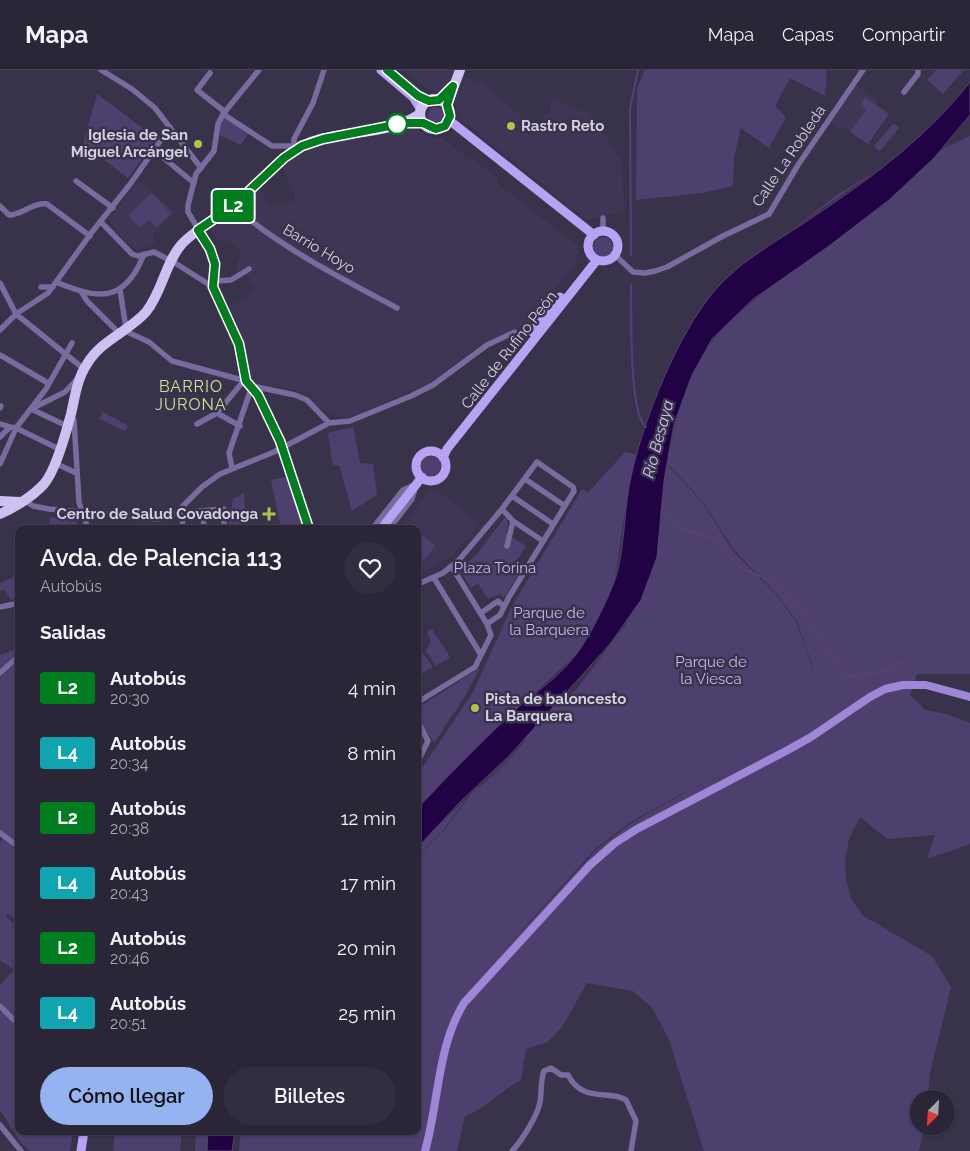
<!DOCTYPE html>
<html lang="es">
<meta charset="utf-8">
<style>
:root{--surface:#2a2638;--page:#322e40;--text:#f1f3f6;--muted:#a5a5ae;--line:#464353;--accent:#95b2f1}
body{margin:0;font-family:Raleway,sans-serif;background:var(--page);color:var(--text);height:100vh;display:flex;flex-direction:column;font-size:19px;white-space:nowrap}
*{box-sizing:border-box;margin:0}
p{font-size:16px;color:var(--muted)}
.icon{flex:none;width:28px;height:28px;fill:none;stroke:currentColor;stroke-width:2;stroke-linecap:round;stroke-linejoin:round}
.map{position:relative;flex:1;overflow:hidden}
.details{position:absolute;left:15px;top:455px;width:406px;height:610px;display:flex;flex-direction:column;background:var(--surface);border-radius:10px;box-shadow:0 1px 4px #0004,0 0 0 1px var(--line)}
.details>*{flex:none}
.badge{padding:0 10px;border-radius:4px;font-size:18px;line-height:32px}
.needle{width:32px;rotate:204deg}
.controls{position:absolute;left:910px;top:1020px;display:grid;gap:10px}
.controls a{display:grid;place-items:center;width:45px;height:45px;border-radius:50%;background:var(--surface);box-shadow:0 1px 4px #0004,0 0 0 1px var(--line);font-size:25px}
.map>.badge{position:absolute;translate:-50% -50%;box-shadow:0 0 0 2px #fff}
h2{padding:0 25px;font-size:19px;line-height:45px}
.round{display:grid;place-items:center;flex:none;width:52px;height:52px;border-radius:26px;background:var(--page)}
.headline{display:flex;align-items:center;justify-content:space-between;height:85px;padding:0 25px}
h1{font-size:24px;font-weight:600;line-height:38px}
.button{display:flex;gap:10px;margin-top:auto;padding:10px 25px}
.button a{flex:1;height:58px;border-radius:30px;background:var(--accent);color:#111;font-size:20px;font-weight:600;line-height:58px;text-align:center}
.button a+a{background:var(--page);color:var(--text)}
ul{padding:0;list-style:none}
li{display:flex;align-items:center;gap:15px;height:65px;padding:0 25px}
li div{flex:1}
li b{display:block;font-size:19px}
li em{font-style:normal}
li .badge{min-width:55px;font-weight:700;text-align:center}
header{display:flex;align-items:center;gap:30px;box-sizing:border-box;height:70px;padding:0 25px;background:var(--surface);border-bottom:1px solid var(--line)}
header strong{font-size:24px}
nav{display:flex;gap:28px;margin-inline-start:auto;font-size:18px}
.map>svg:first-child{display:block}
.built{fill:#3f3656}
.green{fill:#4e406e;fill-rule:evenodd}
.water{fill:#210345;stroke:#574074}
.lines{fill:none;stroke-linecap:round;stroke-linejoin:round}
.stream{stroke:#574074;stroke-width:2}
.street{stroke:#786b9d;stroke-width:5.5}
.secondary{stroke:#9e87d6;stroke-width:8}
.primary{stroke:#b8a2f3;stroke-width:9}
.highway{stroke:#cdc1f1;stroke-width:10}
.line-casing{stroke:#fff;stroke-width:11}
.line{stroke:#007d1e;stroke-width:8}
.stop-dot{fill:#fff;stroke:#007d1e;stroke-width:2.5}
.poi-dot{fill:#b3c24b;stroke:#38324b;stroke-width:2}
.labels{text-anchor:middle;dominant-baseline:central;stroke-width:5;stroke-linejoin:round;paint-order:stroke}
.poi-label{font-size:15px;font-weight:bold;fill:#d4d0e1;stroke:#38324b;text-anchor:start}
.street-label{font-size:15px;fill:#d4d0e1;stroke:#38324b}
.park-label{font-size:15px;fill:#c6b7f2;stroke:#38324b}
.neighbourhood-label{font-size:16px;letter-spacing:1px;fill:#d3e093;stroke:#38324b}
.water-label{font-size:16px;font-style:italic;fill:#d2c8f0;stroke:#38324b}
</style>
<header>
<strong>Mapa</strong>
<nav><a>Mapa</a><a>Capas</a><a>Compartir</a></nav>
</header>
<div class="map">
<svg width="970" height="1081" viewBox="0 0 970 1081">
<rect width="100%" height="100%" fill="#38324b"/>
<!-- built -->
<path class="built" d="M405,0H454L445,19L437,22L427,18Z
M463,6L478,16L481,12L535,58L548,42L551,29L591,43L621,91L625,141L587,150L459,48L454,28L463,14Z
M855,14L878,30L876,35L889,44L868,74L843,57L841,60L830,53Z
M408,57L417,60L431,68H442L469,89L471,87L500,110L498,114L577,175L579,182L574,195L528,253L480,275L431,313L350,347H343L325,341L319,337L310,323L256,313L250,307L245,276L226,237L253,223L254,218L246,205L239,209L236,205L237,191L242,184L230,171L225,175L208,159L244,134L260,119L271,136L277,132L279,135L296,130L282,97L306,79Z
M140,111L174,142L153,166L156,170L153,175L137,181L128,174L108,149Z
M436,419L480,454L453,485L418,505V459H400L430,420Z"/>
<!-- green -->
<path class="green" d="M645,0H827L825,26L790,8L775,36L786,47L769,78L741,58L734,87L733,116L702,123L636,130L637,18Z
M936,0H964L943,24L927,10Z
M97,24L157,69L128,108L83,74Z
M865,27L889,44L868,74L850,62L866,40L860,35Z
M428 45a8 8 0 1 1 16 0a8 8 0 1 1-16 0Z
M225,48L249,62L241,75L219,65L221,52Z
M894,53L899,58L880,81L874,76Z
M970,66V604H917L910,625L925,640L947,644L970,653V774L927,789L935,765L887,769L860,747L849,769L845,792L846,809L851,828L862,845L932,886L951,917L930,1003L928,1029H919V1056H924L919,1081H704L668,967L652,938L633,921L587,913L562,957L548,972L526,979L521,1010C500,1021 488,1037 465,1046L457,1081H239L241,1061H418V786L446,758L472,723L500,700L521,676L538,648L576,620L626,554L636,524L661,388L701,431L734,482L773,521L796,551L830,645L797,551L773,520L735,481L702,431L667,393L677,346L689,312L708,276L728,253L759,226L881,137L944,78ZM788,673L690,720L633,752L597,779L486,900L596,778L632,751L689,720Z
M875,102L791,160L837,125Z
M152,123L171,144L156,157L149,149L140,158L128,145Z
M593 177a10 10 0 1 1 20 0a10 10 0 1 1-20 0Z
M103,342L128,356L125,361L99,349Z
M353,357L360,393L373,394L377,425L352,441L339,395L333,396L328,363Z
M625,382L637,385L629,416L614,514L601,542L578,583L474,679L418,738V704L473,622L513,534L582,419L588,423Z
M421 396a10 10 0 1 1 20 0a10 10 0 1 1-20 0Z
M286,407L306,459H281L271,410Z
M244,423L246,459H228L233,429Z
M506,446L508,453L506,463L526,476L516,492L523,497L504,528L500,524L488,529L478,513L471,518L460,500L475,486Z
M50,447L74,448L80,457L76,454L49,459Z
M418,462L435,476L424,490L418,484Z
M19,504V528L11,530L5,520L0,521V512L1,513Z
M432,559L450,587L436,596L426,581L431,571L427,562Z
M19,578V583L0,600V585Z
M423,583L433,597L418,606V584Z
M19,590V775L0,761V607Z
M480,598L464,628L434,673L418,646L421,636Z
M523,672L500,699L471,723L445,758L418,785V778C450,740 491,710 523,672Z
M3,767L19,779V853L8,844L6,847L19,857V917L14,922L17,925L19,923V951L0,932V915L14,900L0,890V774Z
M0,942H4L19,958V1061H73L70,1081H31L21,1073L0,1040Z
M115,1061H182L180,1081H113Z
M196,1061H208L207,1081H195Z"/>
<!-- water -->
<path class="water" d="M970,12V45L934,88L889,130L829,176L752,230L712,269L692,305L674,354L664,411L657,487L641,530L610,574L509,686L461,731L418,777V738C449,704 482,672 515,640C536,622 562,605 578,582C592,562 604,537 613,515C624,490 624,445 629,417C639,361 672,278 705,233C733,193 777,172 816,145C873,107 928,66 970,12Z
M208,1061H235L232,1081H207Z"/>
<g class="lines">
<!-- stream -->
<path class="stream" d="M631,185L630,38L638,0
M631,215C632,242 628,341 646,357
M661,442L681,459L712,468L741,498L775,512L801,536L844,607L876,603L906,591"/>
<!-- street -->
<path class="street" d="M101,0L132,19L155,38L201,98
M210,3L197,20L225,42
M904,22L918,4V0
M223,44L272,76H293
M154,80L194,113
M294,81V69L313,33L324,0
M76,111L113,138
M0,136L9,145C22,145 33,132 47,134L90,166
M233,136C281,178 341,208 397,238
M603,148V162
M101,152L132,184L138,186L154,182L175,193L213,217L239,274L246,311
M615,185L633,202L645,203L655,201L667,197L723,166L769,144L798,95L863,0
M215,211L231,210L249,199
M56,212C99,230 125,233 144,184
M0,213L16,244L84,299
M41,217H53
M213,217L215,194L210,179L188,142V135L196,104L214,81L218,54L223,44L259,0
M120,220L126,258
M82,223L87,231L119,263
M0,260L16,244L48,223L92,162L131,113L170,57
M123,260L149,272L172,291L246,311L252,316L280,371L309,459
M0,285L48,313
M252,316L295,325L307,330L329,353
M0,338L1,336
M33,338L65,322L77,309
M31,339L67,356
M217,343L240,356
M70,347L74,350L79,432L88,459
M0,354L10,357
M197,354L217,343L241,314L246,311
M0,367L10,357L16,358L59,379
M55,393L76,403
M0,394L16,358L46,319L72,273
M232,398L229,383L252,316
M525,409L565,436
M512,426L553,454
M24,430L33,436L49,439L157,449L169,447L176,443L202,417L220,404L274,382L329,353L350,351L411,326L433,315L487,275L515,262
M502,439L513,451L543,471
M203,441L204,459
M176,443L224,439V459
M182,443L183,459
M372,459L403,420L414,415
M389,459L412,429L415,419
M507,476L513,451
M434,508L481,585
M418,514L443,503L459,490L502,439L537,392L573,417L574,421L509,527L500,545L487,554
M0,537L19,533
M481,543L498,531L504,537
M0,603L19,586
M418,632L475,597L491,565L487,554L452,497
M418,651L428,671L418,691
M0,763L19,777
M0,936L19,955
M0,1055L21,1081
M512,1081C521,1072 538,1045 540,1032C542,1021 540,1012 544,1001L551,998L561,1005H568C583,1034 610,1019 626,1030L636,1051L631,1081"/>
<!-- secondary -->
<path class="secondary" d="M425,1081C439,1032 437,977 464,933L590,795L615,773L637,759L786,681L811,667L870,627L885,619L903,615H926L970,627"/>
<!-- primary -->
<path class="primary" d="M381,0L413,27L421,40
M412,21L429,31
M449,50L594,165
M588 176a15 15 0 1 1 30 0a15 15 0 1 1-30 0Z
M532,262L560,227
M416 396a15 15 0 1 1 30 0a15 15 0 1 1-30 0Z
M443,388L447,379L597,190
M381,459L422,407
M81,1081L84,1061"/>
<!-- highway -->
<path class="highway" d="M420 44a15 15 0 1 1 30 0a15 15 0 1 1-30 0Z
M447,35L460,0
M0,431L20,432
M0,444C14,438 33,426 44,414C56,400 66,363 71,344C75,327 77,309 87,294C101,270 128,262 146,242C162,222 165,194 181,175C195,159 216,150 233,137C258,116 279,84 311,72C346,60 389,65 420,44"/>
</g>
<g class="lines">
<defs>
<path id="line" d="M309,459L280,371L258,325L246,311L239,274L213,217L215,194L210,179L198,160L233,136L284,88L302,76L323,69L405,53H423L436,59L445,56L450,46L447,35L453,16L439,30L429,31L418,26L387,0"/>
</defs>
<!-- line casing -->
<use href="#line" class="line-casing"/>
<!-- line -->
<use href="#line" class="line"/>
</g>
<!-- markers -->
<circle class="stop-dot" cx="397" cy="54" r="10"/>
<g class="poi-dot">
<circle cx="511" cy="56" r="5"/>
<circle cx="198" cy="74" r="5"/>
<path d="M266.5 436.5h5v5h5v5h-5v5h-5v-5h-5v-5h5z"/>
<circle cx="475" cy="638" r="5"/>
</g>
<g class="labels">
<!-- poi labels -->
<g class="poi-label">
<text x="521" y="56">Rastro Reto</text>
<text x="188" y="65" text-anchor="end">Iglesia de San<tspan x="188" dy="17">Miguel Arcángel</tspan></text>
<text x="258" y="444" text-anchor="end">Centro de Salud Covadonga</text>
<text x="485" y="629">Pista de baloncesto<tspan x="485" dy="17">La Barquera</tspan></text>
</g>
<!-- street labels -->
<g class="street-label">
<text transform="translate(789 86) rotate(-56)">Calle La Robleda</text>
<text transform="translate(319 179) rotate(31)">Barrio Hoyo</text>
<text transform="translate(509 280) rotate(-52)">Calle de Rufino Peón</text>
</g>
<!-- park labels -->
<g class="park-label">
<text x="495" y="498">Plaza Torina</text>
<text x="549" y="543">Parque de<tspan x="549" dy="17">la Barquera</tspan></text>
<text x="711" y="592">Parque de<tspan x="711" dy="17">la Viesca</tspan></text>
</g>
<!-- neighbourhood labels -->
<g class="neighbourhood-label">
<text x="191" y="316">BARRIO<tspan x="191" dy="18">JURONA</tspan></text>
</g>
<!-- water labels -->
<g class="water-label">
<text transform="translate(658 369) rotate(-75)">Río Besaya</text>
</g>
</g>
</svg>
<div class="controls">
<a><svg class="needle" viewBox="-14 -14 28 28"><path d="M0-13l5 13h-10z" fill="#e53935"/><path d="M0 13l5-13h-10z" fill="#a5a5ae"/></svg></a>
</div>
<b class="badge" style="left:233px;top:136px;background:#007d1e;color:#fff">L2</b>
<section class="details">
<div class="headline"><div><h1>Avda. de Palencia 113</h1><p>Autobús</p></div><a class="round"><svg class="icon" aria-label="heart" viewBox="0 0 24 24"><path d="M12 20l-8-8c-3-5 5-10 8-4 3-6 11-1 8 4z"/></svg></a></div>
<h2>Salidas</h2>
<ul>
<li><span class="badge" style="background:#007d1e;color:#fff">L2</span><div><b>Autobús</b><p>20:30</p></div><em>4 min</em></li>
<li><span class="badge" style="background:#10a3b0;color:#fff">L4</span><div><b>Autobús</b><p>20:34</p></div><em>8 min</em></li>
<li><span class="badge" style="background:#007d1e;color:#fff">L2</span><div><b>Autobús</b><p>20:38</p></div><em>12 min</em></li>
<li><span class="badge" style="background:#10a3b0;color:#fff">L4</span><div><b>Autobús</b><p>20:43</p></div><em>17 min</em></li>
<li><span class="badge" style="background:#007d1e;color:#fff">L2</span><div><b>Autobús</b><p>20:46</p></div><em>20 min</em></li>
<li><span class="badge" style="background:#10a3b0;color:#fff">L4</span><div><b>Autobús</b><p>20:51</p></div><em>25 min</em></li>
</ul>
<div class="button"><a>Cómo llegar</a><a>Billetes</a></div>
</section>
</div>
